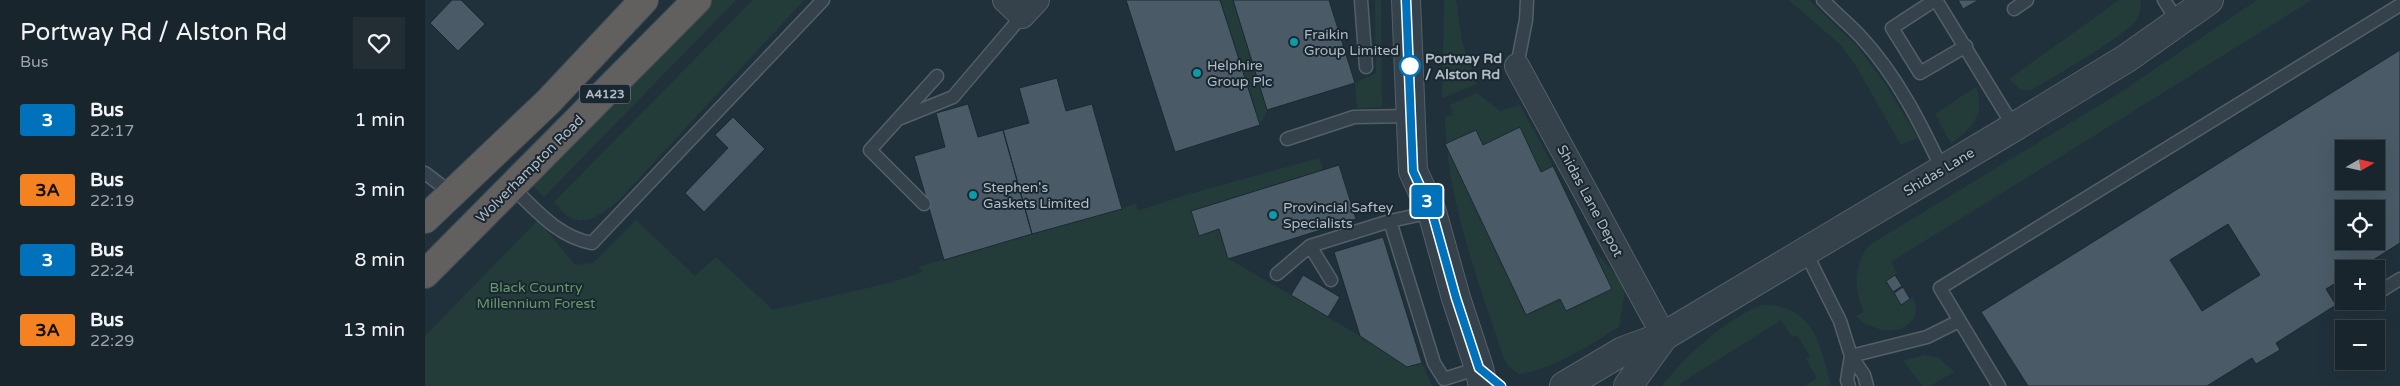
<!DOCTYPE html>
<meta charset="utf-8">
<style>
:root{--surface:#19252c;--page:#222d34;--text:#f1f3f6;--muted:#9fa5a9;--line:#374248}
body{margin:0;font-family:"Varela Round",sans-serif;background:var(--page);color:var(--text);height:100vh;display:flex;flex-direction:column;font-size:19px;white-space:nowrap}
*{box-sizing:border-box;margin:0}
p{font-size:16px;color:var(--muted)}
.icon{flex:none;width:28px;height:28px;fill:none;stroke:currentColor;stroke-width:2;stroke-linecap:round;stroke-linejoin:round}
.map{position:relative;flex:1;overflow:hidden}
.sheet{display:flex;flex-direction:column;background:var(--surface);width:425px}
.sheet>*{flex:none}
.badge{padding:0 10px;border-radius:4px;font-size:18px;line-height:32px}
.needle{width:32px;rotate:81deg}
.tools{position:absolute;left:1910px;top:140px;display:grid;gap:10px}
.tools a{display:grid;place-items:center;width:50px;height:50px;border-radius:0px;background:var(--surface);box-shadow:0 5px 20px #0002,0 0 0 1px var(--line);font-size:25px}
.map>.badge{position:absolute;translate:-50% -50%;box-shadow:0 0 0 2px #fff}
.round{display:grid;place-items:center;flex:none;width:52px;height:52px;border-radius:0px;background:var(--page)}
.overview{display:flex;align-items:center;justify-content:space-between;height:85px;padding:0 20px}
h1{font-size:24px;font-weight:600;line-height:38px}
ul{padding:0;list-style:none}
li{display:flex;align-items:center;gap:15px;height:70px;padding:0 20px}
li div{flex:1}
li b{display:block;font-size:19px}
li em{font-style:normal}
li .badge{min-width:55px;font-weight:700;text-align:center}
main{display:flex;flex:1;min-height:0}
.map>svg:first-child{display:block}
.green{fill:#233c3a}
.building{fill:#4a5b67;stroke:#1c2932;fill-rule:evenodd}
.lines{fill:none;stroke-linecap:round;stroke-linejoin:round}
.service-casing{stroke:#536069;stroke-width:15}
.minor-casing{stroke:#536069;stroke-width:26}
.tertiary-casing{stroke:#536069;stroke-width:30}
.trunk-casing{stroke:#404d56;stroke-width:30}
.service{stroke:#35424b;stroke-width:12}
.minor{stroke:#35424b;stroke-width:24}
.tertiary{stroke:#35424b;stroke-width:28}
.trunk{stroke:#62605e;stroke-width:28}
.line-casing{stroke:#fff;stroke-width:11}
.line{stroke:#0072bc;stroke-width:8}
.culture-dot{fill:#0f9aa8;stroke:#1a2730;stroke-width:2}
.stop-dot{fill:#fff;stroke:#0072bc;stroke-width:2.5}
.labels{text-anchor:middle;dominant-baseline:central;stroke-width:4;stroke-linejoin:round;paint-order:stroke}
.shield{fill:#1a2730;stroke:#83909a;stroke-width:1}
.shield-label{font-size:12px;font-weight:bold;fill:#b0bdc7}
.poi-label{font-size:14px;fill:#b0bdc7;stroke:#1a2730;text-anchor:start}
.stop-label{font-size:14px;font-weight:bold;fill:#b0bdc7;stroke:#1a2730;text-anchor:start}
.street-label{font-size:14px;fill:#b0bdc7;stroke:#1a2730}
.park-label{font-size:14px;fill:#659967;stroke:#1a2730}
</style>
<main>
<section class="sheet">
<div class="overview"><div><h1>Portway Rd / Alston Rd</h1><p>Bus</p></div><a class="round"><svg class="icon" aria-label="heart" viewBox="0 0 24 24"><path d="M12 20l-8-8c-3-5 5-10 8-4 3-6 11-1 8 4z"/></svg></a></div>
<ul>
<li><span class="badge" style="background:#0072bc;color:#fff">3</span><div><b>Bus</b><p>22:17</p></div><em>1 min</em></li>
<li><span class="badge" style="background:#f58220;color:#111">3A</span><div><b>Bus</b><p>22:19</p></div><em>3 min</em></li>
<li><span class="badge" style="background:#0072bc;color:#fff">3</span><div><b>Bus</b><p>22:24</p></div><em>8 min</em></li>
<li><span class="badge" style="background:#f58220;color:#111">3A</span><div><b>Bus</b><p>22:29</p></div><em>13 min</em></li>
</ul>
</section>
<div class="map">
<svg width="1975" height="386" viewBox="0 0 1975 386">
<rect width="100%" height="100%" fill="#21313b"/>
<!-- green -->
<path class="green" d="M285,0H311L119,197L103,181Z
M328,0H379L194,200C181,211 161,228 143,216C138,213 133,206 129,202Z
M795,0H808L842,110L835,125Z
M950,0H956L957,107L932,108L930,83L951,73Z
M1019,0H1031L1037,42L1052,84L1017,98Z
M1364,0H1384L1432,46L1461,85L1493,138L1476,145L1431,66L1416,45Z
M1694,0H1716C1716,7 1715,13 1712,19C1701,36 1631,75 1610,88C1598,93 1593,88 1584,79Z
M1832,0H1887L1466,262L1472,273L1461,281L1476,304L1488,297L1491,306L1490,316C1477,339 1446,331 1431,316L1439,312C1428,288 1428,263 1446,244L1693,94Z
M1551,87C1561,116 1547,127 1526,144L1510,114Z
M1052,93L1075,111L1095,105L1128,166L1116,172L1095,127L1058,145L1051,130L1021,145L1101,315L1135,299L1141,311L1186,290L1168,249L1201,286L1194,327C1162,346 1132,368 1094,374L1083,366L1078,356C1053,281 1021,196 1020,117L1028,115L1025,105Z
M894,158L898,170L767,211L774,235L794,229L804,259L935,336L982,367L997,363L1007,386H0V336L113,220L150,265L168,263L211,220L270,276L291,257L348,310L468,282L498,272L493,267L711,204L713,211L761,195Z
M1338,305C1389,304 1396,347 1406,386H1380L1392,378L1381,359L1385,356L1372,335L1367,337L1356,320L1254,384L1255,386H1237C1258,358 1305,315 1338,305Z
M1499,355L1514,358L1529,372L1505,386H1498L1478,361Z"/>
<!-- building -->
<path class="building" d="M27,0H36L60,24L33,51L5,23Z
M701,0H795L835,125L750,152Z
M808,0H904L930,83L842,110Z
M1533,0H1554L1538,9Z
M1975,50V243L1934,269H1919V278L1901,289L1911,305L1851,343L1855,350L1831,364L1827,358L1782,386H1603L1556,312ZM1919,149H1951V181H1919ZM1919,209H1951V241H1919ZM1803,224L1835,275L1777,311L1745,260Z
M632,78L641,111L667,104L697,209L607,234L578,130L604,123L594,88Z
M543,104L553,137L578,130L607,234L519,260L489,156L520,147L511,113Z
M308,117L340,149L279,212L260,193L303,148L290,135Z
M1095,127L1116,172L1128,166L1187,289L1141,311L1135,299L1101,315L1020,144L1051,130L1058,145Z
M914,165L931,219L803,259L794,229L774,236L766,211Z
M958,237L997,363L982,367L935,336L909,252Z
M878,275L915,297L903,317L866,295Z
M1470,275L1477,286L1468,292L1461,281Z
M1478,287L1485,299L1476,305L1469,293Z"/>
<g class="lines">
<defs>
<path id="service" d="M936,0L941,67
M1398,0C1410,13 1424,24 1436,37C1472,76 1496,124 1518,171
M1510,0L1467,28L1495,73L1541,46
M1511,0L1589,127
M1739,0L1753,22
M1589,9L1602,0
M1092,66L1101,20L1102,0
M476,118L528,97L597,16
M862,139L929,117L986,116
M0,173L26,193
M87,187C111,210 133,237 167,243L398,0
M499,204L445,150L512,76
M1007,212L965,221L1009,363L1019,379L1054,368
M885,246L906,280
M1380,251L1415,321L1426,356L1439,375L1442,386
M852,274L885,246L965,221
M1951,294L1975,279
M1426,356L1502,337L1534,321
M1424,386L1422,380L1426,356
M1574,386L1515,288L1975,5"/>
<path id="minor" d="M580,0L597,16L612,0
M1092,66L1239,336"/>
<path id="tertiary" d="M981,0L988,171L1007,212L1031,298L1054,368L1058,386
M1139,386L1198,351L1239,336L1589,127L1702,58L1784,0
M1203,386L1239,336"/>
<path id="trunk" d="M0,219L123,102L219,0
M0,274L272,0"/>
</defs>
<!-- service casing -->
<use href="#service" class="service-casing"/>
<!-- minor casing -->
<use href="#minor" class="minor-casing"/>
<!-- tertiary casing -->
<use href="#tertiary" class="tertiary-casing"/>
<!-- trunk casing -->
<use href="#trunk" class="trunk-casing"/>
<!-- service -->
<use href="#service" class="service"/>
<!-- minor -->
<use href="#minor" class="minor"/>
<!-- tertiary -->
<use href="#tertiary" class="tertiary"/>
<!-- trunk -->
<use href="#trunk" class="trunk"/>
</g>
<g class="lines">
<defs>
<path id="line" d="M981,0L988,171L1007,212L1031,298L1054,368L1076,386"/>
</defs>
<!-- line casing -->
<use href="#line" class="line-casing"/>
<!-- line -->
<use href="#line" class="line"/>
</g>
<!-- markers -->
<g class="culture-dot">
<circle cx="869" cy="42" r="5"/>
<circle cx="772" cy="73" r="5"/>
<circle cx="548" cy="195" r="5"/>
<circle cx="848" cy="215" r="5"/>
</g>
<circle class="stop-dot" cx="985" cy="66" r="10"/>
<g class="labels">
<!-- shield labels -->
<rect class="shield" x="155" y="84.5" width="50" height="19" rx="4"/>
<g class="shield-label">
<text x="180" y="94">A4123</text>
</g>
<!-- poi labels -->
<g class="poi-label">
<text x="879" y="34">Fraikin<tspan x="879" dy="16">Group Limited</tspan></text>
<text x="782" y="65">Helphire<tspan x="782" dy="16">Group Plc</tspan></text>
<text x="558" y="187">Stephen's<tspan x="558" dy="16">Gaskets Limited</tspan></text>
<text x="858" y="207">Provincial Saftey<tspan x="858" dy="16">Specialists</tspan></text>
</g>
<!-- stop labels -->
<g class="stop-label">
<text x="1000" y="58">Portway Rd<tspan x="1000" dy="16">/ Alston Rd</tspan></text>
</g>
<!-- street labels -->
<g class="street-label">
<text transform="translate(105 169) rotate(-45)">Wolverhampton Road</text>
<text transform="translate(1514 172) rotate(-31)">Shidas Lane</text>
<text transform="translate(1165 201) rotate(62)">Shidas Lane Depot</text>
</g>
<!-- park labels -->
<g class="park-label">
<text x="111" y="287">Black Country<tspan x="111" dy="16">Millennium Forest</tspan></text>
</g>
</g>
</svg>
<div class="tools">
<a><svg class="needle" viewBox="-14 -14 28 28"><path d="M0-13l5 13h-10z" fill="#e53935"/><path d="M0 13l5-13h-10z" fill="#9fa5a9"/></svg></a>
<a><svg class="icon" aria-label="locate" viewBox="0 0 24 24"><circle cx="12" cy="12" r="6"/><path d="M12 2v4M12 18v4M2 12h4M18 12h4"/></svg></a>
<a>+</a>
<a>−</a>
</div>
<b class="badge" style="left:1002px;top:201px;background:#0072bc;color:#fff">3</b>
</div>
</main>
